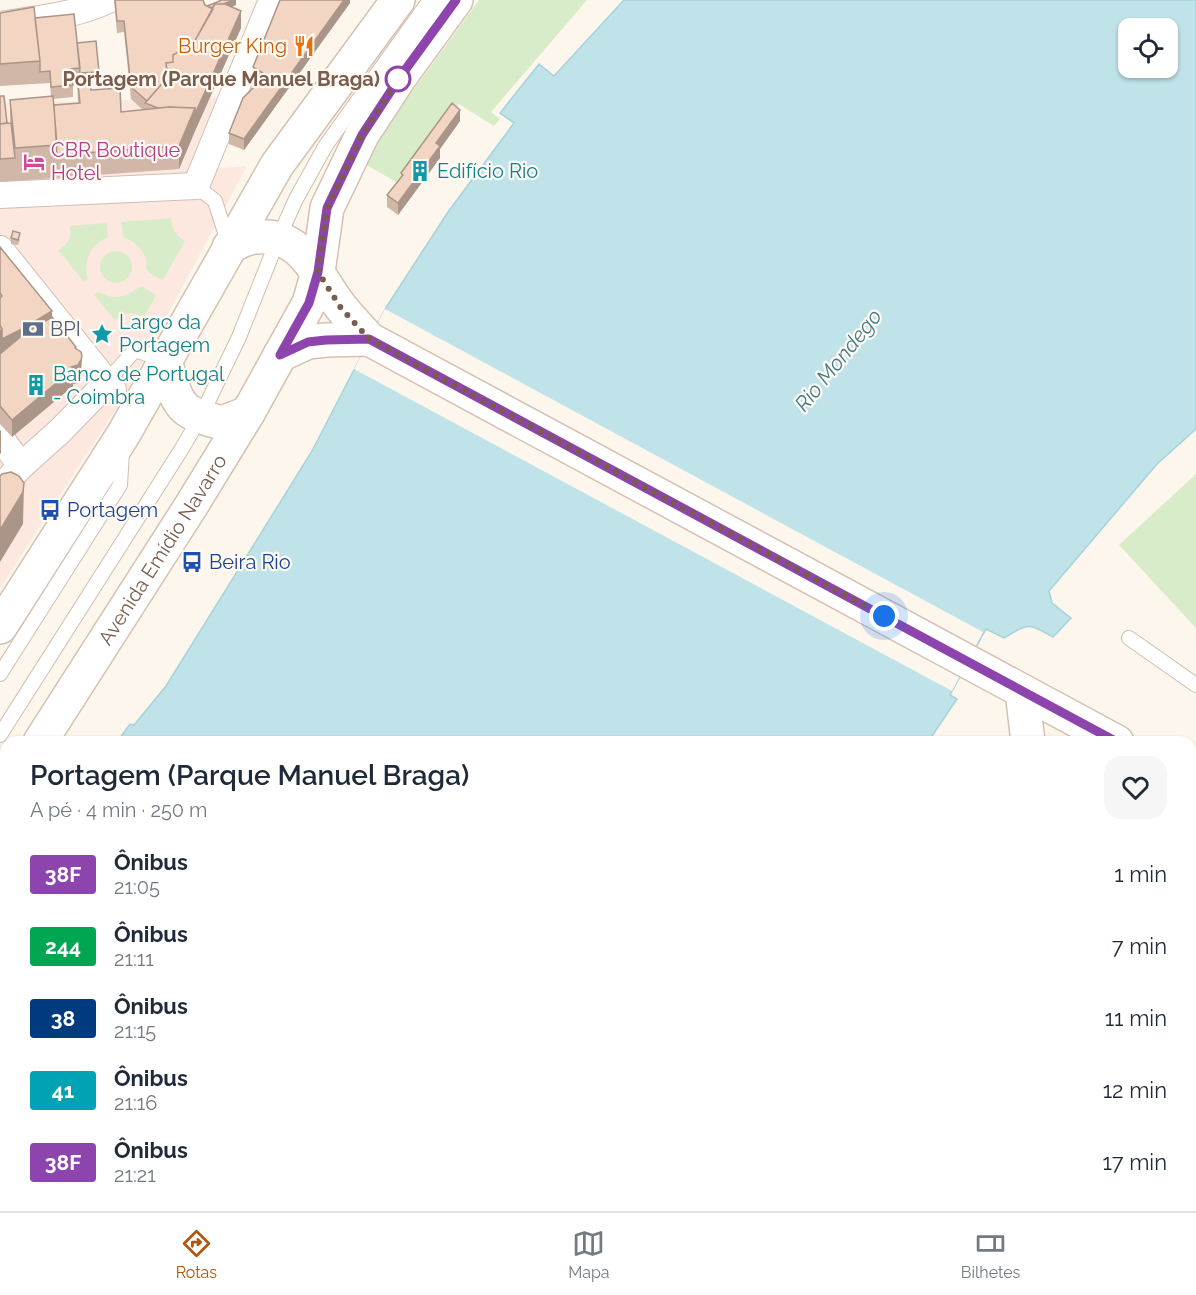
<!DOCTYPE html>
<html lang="pt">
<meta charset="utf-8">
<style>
:root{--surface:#fff;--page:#f6f6f7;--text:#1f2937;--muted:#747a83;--line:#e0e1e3;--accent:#b45309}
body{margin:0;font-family:Raleway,sans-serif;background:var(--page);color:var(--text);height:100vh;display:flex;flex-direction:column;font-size:22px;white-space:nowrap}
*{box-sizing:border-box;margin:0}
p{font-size:20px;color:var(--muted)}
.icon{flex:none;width:33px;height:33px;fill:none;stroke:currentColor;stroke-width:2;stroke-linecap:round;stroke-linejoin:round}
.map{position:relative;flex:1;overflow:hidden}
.drawer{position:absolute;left:0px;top:736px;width:1197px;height:476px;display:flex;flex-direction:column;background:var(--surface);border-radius:18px 18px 0 0;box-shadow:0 2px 4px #0004}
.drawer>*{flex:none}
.badge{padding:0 12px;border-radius:4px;font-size:21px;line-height:39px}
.controls{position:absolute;left:1118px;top:18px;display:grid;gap:12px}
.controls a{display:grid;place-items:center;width:60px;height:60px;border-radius:12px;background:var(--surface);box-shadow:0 2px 4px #0004;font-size:30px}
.you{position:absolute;width:30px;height:30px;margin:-15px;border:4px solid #fff;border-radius:50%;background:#1a73e8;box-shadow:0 0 0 9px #1a73e833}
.map>.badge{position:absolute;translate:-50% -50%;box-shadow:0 0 0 3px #fff}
.round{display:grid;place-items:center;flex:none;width:63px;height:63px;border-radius:18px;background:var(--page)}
.overview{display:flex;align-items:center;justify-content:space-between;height:102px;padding:0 30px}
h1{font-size:28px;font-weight:600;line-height:45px}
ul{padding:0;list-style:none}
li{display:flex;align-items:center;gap:18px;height:72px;padding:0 30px}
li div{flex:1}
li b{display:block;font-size:22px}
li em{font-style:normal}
li .badge{min-width:66px;font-weight:700;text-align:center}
.menu{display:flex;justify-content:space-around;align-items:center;height:84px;border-top:2px solid var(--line);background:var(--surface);font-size:16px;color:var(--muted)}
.menu a{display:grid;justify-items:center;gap:3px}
.menu .active{color:var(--accent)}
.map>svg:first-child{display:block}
.commercial{fill:#fde8e0}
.green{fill:#d8ecc9}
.water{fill:#bfe3e8;stroke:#a5d3da;stroke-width:1.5;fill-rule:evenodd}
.pier{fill:#fdf6ec}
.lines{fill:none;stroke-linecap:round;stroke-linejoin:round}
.lane-casing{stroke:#d1beb0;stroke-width:16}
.street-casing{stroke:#d1beb0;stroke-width:28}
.secondary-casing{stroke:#d6c0b0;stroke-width:36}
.lane{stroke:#fff;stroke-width:14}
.street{stroke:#fff;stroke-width:26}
.secondary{stroke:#fff;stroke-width:33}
.wall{fill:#d1b7a8;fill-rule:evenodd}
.shaded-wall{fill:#aa9588}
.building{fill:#f3d5c3;stroke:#aa9588;stroke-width:1.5}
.line-casing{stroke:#fff;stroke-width:14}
.line{stroke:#8e44ad;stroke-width:9}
.walk{stroke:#7a5c4d;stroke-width:6;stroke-dasharray:0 10.8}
.stop-dot{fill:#fff;stroke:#8e44ad;stroke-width:3}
.labels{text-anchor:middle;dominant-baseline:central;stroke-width:4.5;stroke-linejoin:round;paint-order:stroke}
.food-label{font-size:20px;fill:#c56008;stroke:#fffaf3;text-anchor:end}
.stop-label{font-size:20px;font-weight:bold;fill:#7a5c4d;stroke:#fffaf3;text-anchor:end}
.hotel-label{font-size:20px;fill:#b23c85;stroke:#fffaf3;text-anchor:start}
.culture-label{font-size:20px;fill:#0d838f;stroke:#fffaf3;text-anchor:start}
.service-label{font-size:20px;fill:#4e5e75;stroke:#fffaf3;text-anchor:start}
.transit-label{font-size:20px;fill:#164399;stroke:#fffaf3;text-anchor:start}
.street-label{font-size:20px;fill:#7a5c4d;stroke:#fffaf3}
.water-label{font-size:21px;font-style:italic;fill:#437c86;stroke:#fffaf3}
</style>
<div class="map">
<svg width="1196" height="1211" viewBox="0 0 1196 1211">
<rect width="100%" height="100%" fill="#fdf6ec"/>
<!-- commercial -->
<path class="commercial" d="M219,98L190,171L247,166L124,396L0,588V103Z"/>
<!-- green -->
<path class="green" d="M479,0H587L491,112L500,119L494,126L459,104L398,183L361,162Z
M171,218C172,229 175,235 185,241L163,280C159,278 149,274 147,270C145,267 147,263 146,260C143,248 134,241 123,237L121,222Z
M107,223L108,237C89,245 83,261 88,279L84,282L58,250C68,244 72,237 70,226Z
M100 267a16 16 0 1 1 32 0a16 16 0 1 1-32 0Z
M142,286L156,295L144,317C133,312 125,312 115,320L94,295L98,292C119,302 124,296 142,286Z
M1196,474V628L1119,545Z
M1196,1135V1211H1094L1101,1206H1191V1139Z
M603,1206H633L629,1211H599Z
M715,1206H1000L1006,1211H711Z"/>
<!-- water -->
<path class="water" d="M624,0H1196V429L1157,464L1049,591L1052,603L1071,618L1053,637C1028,623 1029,623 1004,638L986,629L950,695L957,699L928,742H117L130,724L134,725L166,686L312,451L387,306L448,212L514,123L500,113L539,64L554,76ZM1128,28H1167V68H1128Z
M6,912V1206H571L567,1211H0V919Z"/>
<!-- pier -->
<path class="pier" d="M385,309L983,632L952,691L354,369Z"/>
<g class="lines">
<defs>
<path id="lane" d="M196,186L215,201L229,245
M103,386L135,350L165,360
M1129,638L1196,685
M0,674L120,485L122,452
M0,735L181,450L201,416L239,337L278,239L296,199L326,145L430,0
M1191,944L1196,940
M1191,1010L1196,1013
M1191,1088L1196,1084"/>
<path id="street" d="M0,25C36,19 75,16 108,0
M0,195L196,186L272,0
M0,249L113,390
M0,437L21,466
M0,488L21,466L60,431L98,392"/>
<g id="secondary">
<path d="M229,247C237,243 247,237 256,237C298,233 313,267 333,296C343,312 357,325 369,339L1117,742"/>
<path d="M280,355L308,342L326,340L369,339"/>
<path d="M165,360C169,374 174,400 186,409C194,416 212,420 222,423L248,413"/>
<path d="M0,627L123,435L277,165L398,0"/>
<path d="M1022,691L1028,742"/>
<path id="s1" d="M40,742L191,506L248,413L309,303L318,272L327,208L362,135L400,77L456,0"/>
<path d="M1191,782L1196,785"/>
<path d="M0,801L6,793"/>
<path d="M672,1211L676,1206"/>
</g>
</defs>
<!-- lane casing -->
<use href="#lane" class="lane-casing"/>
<!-- street casing -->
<use href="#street" class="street-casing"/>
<!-- secondary casing -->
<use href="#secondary" class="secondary-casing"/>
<!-- lane -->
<use href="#lane" class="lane"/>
<!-- street -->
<use href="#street" class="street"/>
<!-- secondary -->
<use href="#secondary" class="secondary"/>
</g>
<!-- wall -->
<path class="wall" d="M114,0H203L205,5L207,6L219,1L218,0H236V5L232,7L241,28L195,131L179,169L0,182V96L7,123H10V100L51,96L50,83L0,86V13L35,18L77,43L99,72V78L88,79L91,90L121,112L143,110L131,99L124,32L117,33ZM73,80H77L78,103L54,105L53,99L73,97Z
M350,0V3L244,150L229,144V133L258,82L253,79V67Z
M460,121L440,149V158L398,215L387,207V195L401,177V173Z
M11,238L20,239L18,245L11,244Z
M0,247L76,349L81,377L78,383L73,384V386L12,437L0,424Z
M838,1206H895L901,1211H843Z
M1142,1206H1191L1196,1211H1142Z"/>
<!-- shaded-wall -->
<path class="shaded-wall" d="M234,0H236V5L215,13L205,11Z
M344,0H350V3L244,150V139Z
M241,11V28L195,131L179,169V146L195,108Z
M460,110V121L440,149V158L398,215V203L436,143Z
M52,311V334L2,361V339Z
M2,329V361L0,362V330Z
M82,356L81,377L78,383L73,384V386L12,437V420Z
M1,430V453L0,454V431Z
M24,483L23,524L0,562V530Z"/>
<!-- building -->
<path class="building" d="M115,0H203L205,5L213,9L193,44L173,55V62L166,63L167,78L147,101L131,87L124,21H117Z
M220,0H234L223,4H215L212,8L207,6L220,1Z
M280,0H344L244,139L229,133L243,98L255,86L263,73L253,67Z
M215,4H225L241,11L195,114V108L169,107L158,108L145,103L168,77L166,63L173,62V55L193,44Z
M34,7L40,61L0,64V13Z
M74,14L80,68L71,69L73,85L51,87L50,71L40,72V61L35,18Z
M96,41L99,72L80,73L77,43Z
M77,75H88L91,90L120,88L121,112L169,107L195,108L179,146L57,155L54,105L80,103Z
M0,96H4L7,123L0,124Z
M53,96L57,145L15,148L10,100Z
M452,103L460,110L436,143L440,146L398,203L387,195L403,175L401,173Z
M11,123L15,158L0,159V124Z
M13,231L20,233L18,240L11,238Z
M0,247L52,311L24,328L2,339V329L0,325V298L2,296L0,293Z
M52,317L76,347L75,348L81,352L82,356L81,360L78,365L71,367L73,369L12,420L0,406V354L24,334Z
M11,472L19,476L24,483L23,492L0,530V476L2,474Z
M1196,1164V1211H1147L1144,1206H1191V1168Z
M851,1206H895L901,1211H857Z"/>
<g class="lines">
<defs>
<path id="line" d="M456,0L400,77L362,135L327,208L318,272L309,303L280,355L308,342L326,340L369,339L1117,742"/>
</defs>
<!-- line casing -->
<use href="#line" class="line-casing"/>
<!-- line -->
<use href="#line" class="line"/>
<!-- walk -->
<path class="walk" d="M398,79L400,77L362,135L327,208L318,272L341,308L369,339L884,616"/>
</g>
<!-- icons -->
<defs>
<symbol id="restaurant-bare" viewBox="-9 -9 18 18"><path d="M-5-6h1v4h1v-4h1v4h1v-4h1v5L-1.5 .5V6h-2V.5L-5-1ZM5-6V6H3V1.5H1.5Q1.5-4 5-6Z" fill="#e8710a" stroke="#fffaf3" stroke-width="2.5" paint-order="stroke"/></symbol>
<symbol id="hotel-bare" viewBox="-9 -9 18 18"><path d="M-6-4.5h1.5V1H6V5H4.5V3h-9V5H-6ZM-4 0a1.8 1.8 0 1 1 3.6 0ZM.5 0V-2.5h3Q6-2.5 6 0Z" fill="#d1479c" stroke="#fffaf3" stroke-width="2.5" paint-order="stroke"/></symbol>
<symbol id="building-bare" viewBox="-9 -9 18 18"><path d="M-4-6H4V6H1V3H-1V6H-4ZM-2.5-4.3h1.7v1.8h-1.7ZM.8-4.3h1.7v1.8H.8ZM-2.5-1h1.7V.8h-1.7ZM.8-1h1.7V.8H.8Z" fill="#0f9aa8" stroke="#fffaf3" stroke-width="2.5" paint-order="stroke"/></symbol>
<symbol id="bank-bare" viewBox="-9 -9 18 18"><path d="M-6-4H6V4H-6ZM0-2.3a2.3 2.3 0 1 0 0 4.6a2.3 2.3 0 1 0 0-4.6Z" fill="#5c6f8a" stroke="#fffaf3" stroke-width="2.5" paint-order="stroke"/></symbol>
<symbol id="sight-bare" viewBox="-9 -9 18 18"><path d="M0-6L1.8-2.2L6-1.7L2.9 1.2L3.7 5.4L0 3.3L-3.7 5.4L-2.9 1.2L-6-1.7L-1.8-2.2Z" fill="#0f9aa8" stroke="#fffaf3" stroke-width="2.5" paint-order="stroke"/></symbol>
<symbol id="bus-bare" viewBox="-9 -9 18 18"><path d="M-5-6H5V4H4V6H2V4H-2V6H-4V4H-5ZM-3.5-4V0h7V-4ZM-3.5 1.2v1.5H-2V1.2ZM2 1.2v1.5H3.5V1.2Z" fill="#1a4fb4" stroke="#fffaf3" stroke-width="2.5" paint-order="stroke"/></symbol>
</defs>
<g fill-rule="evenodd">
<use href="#restaurant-bare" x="289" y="31" width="30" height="30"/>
<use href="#hotel-bare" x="19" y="147" width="30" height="30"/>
<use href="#building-bare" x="405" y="156" width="30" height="30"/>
<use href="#bank-bare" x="18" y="314" width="30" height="30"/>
<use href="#sight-bare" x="87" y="319" width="30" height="30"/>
<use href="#building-bare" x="21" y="370" width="30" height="30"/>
<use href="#bus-bare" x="35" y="495" width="30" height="30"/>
<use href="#bus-bare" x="177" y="547" width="30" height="30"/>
</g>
<!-- markers -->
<circle class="stop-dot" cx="398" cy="79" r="12"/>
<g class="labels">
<!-- food labels -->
<g class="food-label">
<text x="287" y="46">Burger King</text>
</g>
<!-- stop labels -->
<g class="stop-label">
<text x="380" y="79">Portagem (Parque Manuel Braga)</text>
</g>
<!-- hotel labels -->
<g class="hotel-label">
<text x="51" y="150">CBR Boutique<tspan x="51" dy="23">Hotel</tspan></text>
</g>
<!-- culture labels -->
<g class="culture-label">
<text x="437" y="171">Edifício Rio</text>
<text x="119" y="322">Largo da<tspan x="119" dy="23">Portagem</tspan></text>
<text x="53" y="374">Banco de Portugal<tspan x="53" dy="23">- Coimbra</tspan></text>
</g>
<!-- service labels -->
<g class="service-label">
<text x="50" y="329">BPI</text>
</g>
<!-- transit labels -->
<g class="transit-label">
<text x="67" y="510">Portagem</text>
<text x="209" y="562">Beira Rio</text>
</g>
<!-- street labels -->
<g class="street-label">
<text stroke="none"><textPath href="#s1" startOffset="228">Avenida Emídio Navarro</textPath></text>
</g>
<!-- water labels -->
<g class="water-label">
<text transform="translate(838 360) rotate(-51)">Rio Mondego</text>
</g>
</g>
</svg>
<div class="controls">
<a><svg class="icon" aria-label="locate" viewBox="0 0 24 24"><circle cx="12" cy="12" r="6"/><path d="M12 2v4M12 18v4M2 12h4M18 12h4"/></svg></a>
</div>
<div class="you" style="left:884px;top:616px"></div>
<section class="drawer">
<div class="overview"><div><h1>Portagem (Parque Manuel Braga)</h1><p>A pé · 4 min · 250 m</p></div><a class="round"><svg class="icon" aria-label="heart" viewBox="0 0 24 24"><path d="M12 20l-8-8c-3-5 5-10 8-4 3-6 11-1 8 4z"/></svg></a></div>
<ul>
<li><span class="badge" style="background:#8e44ad;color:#fff">38F</span><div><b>Ônibus</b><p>21:05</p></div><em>1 min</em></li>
<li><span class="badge" style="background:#00a651;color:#fff">244</span><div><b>Ônibus</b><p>21:11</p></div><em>7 min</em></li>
<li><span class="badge" style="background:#003b80;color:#fff">38</span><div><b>Ônibus</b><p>21:15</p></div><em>11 min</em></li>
<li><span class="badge" style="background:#00a3b4;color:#fff">41</span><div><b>Ônibus</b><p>21:16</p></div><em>12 min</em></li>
<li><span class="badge" style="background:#8e44ad;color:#fff">38F</span><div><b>Ônibus</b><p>21:21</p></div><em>17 min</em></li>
</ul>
</section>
</div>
<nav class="menu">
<a class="active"><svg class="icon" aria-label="directions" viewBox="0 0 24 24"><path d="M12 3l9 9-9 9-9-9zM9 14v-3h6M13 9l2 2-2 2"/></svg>Rotas</a>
<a><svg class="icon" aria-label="map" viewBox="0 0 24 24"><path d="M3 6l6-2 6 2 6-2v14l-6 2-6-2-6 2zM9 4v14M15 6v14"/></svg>Mapa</a>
<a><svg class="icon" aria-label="tickets" viewBox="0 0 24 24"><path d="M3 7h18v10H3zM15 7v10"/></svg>Bilhetes</a>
</nav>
